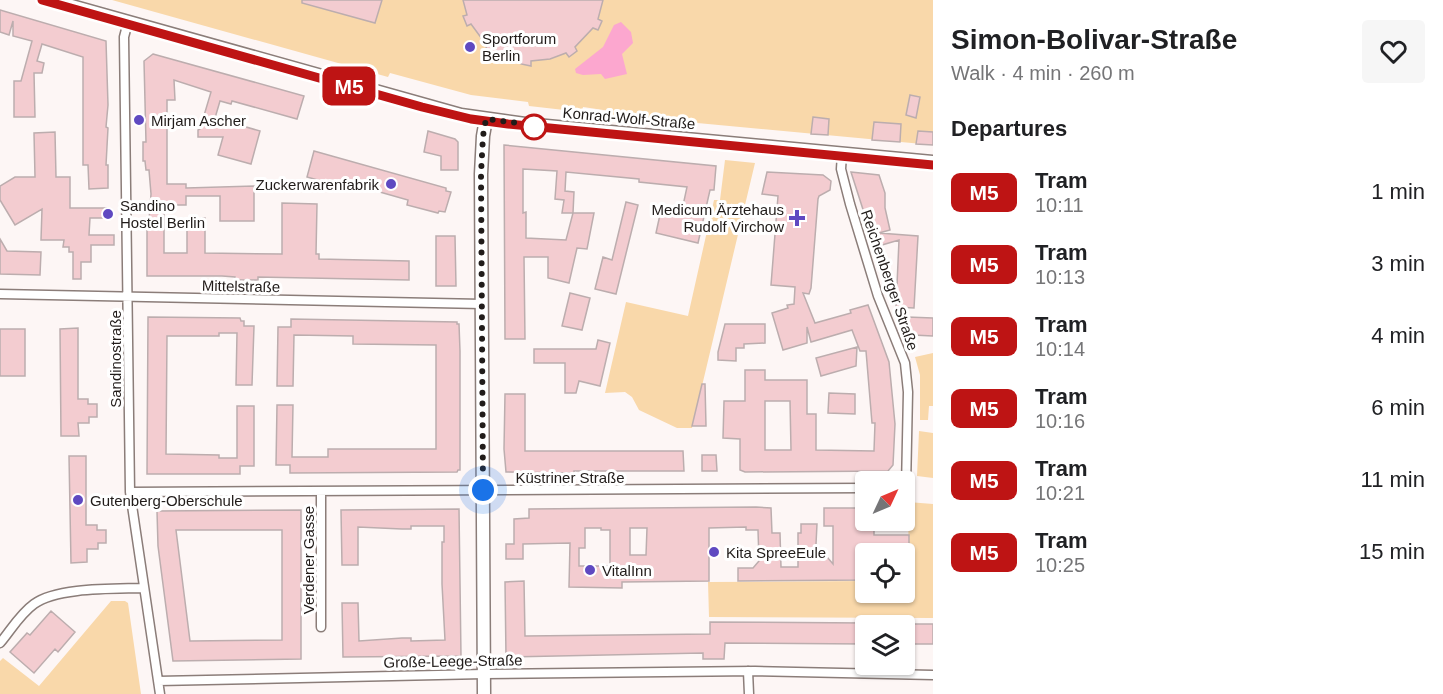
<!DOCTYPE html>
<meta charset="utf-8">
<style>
:root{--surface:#fff;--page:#f6f6f6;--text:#202124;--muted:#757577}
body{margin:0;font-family:Arial,sans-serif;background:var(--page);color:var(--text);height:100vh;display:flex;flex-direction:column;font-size:22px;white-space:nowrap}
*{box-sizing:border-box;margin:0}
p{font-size:20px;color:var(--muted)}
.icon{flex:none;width:33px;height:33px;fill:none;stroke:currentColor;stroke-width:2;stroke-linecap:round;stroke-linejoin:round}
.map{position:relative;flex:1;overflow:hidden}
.side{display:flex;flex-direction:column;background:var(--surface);width:510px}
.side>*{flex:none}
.badge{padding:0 12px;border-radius:9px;font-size:21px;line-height:39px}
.needle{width:39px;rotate:46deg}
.fabs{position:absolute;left:855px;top:471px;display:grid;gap:12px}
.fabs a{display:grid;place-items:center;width:60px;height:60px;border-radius:6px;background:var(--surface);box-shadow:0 2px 4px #0004;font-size:30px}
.you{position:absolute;width:30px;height:30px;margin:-15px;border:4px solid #fff;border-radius:50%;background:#1a73e8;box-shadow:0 0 0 9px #1a73e833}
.map>.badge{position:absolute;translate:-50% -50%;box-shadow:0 0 0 3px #fff}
h2{padding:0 18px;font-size:22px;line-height:54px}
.round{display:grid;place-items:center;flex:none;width:63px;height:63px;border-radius:6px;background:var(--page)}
.head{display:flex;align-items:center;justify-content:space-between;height:102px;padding:0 18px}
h1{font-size:28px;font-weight:700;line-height:45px}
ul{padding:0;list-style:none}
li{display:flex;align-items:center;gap:18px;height:72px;padding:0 18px}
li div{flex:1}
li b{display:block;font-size:22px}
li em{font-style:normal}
li .badge{min-width:66px;font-weight:700;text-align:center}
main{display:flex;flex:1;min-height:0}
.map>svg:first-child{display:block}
.green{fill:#f9d8aa}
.water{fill:#fca7cf}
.building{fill:#f3ccd0;stroke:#bcadae;stroke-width:1.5;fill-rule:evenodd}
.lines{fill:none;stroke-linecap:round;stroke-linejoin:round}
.street-casing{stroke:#8b7d79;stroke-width:11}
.secondary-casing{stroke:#8b7d79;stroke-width:15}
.street{stroke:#fff;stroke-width:8}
.secondary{stroke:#fff;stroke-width:12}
.tram{stroke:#968f8e;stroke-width:1.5}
.line-casing{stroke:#fff;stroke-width:14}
.line{stroke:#be1414;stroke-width:9}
.walk{stroke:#211c1a;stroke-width:6;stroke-dasharray:0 10.8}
.poi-dot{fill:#5f49c1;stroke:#fff;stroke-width:2}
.stop-dot{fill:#fff;stroke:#be1414;stroke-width:3}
.labels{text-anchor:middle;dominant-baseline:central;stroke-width:6;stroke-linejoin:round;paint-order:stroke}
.poi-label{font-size:15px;fill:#211c1a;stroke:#fff;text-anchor:start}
.street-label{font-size:15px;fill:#211c1a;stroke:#fff}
</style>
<main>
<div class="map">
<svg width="933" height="694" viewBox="0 0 933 694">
<rect width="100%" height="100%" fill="#fdf6f5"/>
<!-- green -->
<path class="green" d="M112,0H933V145L612,115L610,111L583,107L582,112L529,106L528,102L471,95L390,73L388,77Z
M725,160L755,163L692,428H677L639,410L632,397L625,392L605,393L626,302L688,316L714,200H720Z
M933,353V406H929L928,420H920V375L915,357Z
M919,431L933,433V478L917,476Z
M908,502L933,504V618L709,617L708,582L865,581L866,592H904L905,577H909Z
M111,601H125L128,603L141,694H0V661L3,658L39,686Z"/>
<!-- water -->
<path class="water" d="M621,22L631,32L633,43L622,54L627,74L605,79L601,74L583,75L576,73L575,69L603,47L614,25Z"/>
<!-- building -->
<path class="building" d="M302,0H382L375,23L302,3Z
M463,0H603L598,19L602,21L598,30L593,28L575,47L577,51L569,57L566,53L550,59L531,61V66L521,64V60L513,58L497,51L493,54L486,48L488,44L482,39L471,24L467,26L463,16L467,15Z
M0,10L106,41L108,105L106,127L108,128L106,165H108V188L89,189L88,165H83V57L42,44L37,61L44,63L42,73H34L35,117H14V81H21L32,41L13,36V21L9,35L0,32Z
M153,54L304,96L297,119L232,101L231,104L220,101L215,118L260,131L251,164L218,155L223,137H198V130L200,129L211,92L174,80L175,100H167V184H186V188L254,186V221H220V196H186V205H164V253H187V219L205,218V253L282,254V203L317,204L316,254H319V259L409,261V280L258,277V280H235V277L222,276H147V220H149L151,194L149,170H146L145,161H143V142H146L144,61Z
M910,95L920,97L916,118L906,115Z
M813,117L829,119L828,135L811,134Z
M874,122L901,124L900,142L872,140Z
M428,131L455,139L458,142V170H441V156L424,152Z
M918,131L933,132V145L916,144Z
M55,132L56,177H70V208H108V218H90L89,235H114V245H91V262H81V279H73V252H69V247H63L64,240H41L42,209L15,225L0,200V186L15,177H35L34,133Z
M504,145L716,166L714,190H710L698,243L656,233L661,210L681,215L687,187L639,182V179L566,172L565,191L574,192L573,213H594L587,249L577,248L569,283L548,278V257H524L525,339H505ZM523,169L557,171L555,199L564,200L562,213H573L566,240L526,238V212L523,213Z
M314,151L446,188V191L451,192L445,212L439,211L438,213L407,205L408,200L341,181L339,186L307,177Z
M767,172L823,175L831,181L830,190L819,196L818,199L811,288L809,294L803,293L815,323L851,313L850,310L868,305L889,362L895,424L893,465L888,471L745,472L740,470V439L723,438L724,401H745V370H765V380H807V414H816V450L874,451L875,423H872L866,351H860L852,330L811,342L807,327V343L783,350L772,313L788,308L787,305L794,304L795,287L771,285L778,196L762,194ZM765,401H790L791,450H765Z
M851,172L879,175L885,193V208L890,230L879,233L918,236L914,308L896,307L899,240L875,247Z
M626,202L638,205L616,294L595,289L603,257L612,260Z
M436,236H455L456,286H436Z
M0,239L7,251L41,252L40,275L0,274Z
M570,293L590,298L582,330L562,326Z
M148,317L240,318L241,321H244V326H254L252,385H236L237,333H219V336H167L166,454L219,455V458H237V406H254V466H240V474H147Z
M907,317L933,318V336L913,335V332H907Z
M291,319L457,322V324H459L460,351V470H458L457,472L290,473V465H276L277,405H293L292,457H328V449H436V345L353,344V336L294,335L293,386H277L278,327H291Z
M725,324H765V343L744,344V348H736V361L718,360V352Z
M78,328V399H88V404H97V417H89V423H78L79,436H61L60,329Z
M0,329H25V376H0Z
M598,340L610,343L600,386L579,381L576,393H565V363H534V349H596Z
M857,347L856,366L821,376L816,358Z
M702,384H705L706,426H692Z
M829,393L855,394V414L828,413Z
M505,394H525V451H683L684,471H574V473H563L506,472L504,449Z
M702,455H716L717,471H702Z
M69,456H86V525H97V530H106V543H98V549H87V562L71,563Z
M756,507L771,508L772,533H780L781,567H798V533H801V524H817L816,544L833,564V526H824V508H857V525H874V535H909V553L866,554V580L738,581V568H753L759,561L758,530H746V527L709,528V581L622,582V588L569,587L570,543L523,544V559H506V544H514V519L529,518V509ZM585,528H601V530H610V566H579V548H585ZM630,528H647L646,555H630Z
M459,509L461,656L343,657L342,603H358L359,641L402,638H411V641L445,640L442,584V542H444V526H411V529H402L358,527V565H342L341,510Z
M301,510V659L173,661L158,546L157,511ZM176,530H282V640L190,641Z
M524,581L525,636L710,634V622L866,623V644L725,643L724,659H703V653L506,657L505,582Z
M51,611L75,632L58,652L55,649L34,673L10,652L27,633L30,635Z
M904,624H933V644H904Z"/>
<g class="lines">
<defs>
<path id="street" d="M128,22L124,37L130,492L160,694
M842,154L841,169L850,204L878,296L905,363L908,392L906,488H904
M0,294L482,304
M321,491V627
M130,492L866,488
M0,643C11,630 20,614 34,604C57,587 114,589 143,588
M748,671L749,694
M158,681L484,674L755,671L933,675"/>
<path id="secondary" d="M50,0L461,115L525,124L933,162
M484,694L481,174L483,136L486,119"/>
</defs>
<!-- street casing -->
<use href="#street" class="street-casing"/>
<!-- secondary casing -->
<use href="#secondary" class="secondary-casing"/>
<!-- street -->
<use href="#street" class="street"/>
<!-- secondary -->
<use href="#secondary" class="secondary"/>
<!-- tram -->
<path class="tram" d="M42,0L422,107L480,121L933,165"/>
</g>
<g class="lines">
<defs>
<path id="line" d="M42,0L422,107L471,119L508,124L933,165"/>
</defs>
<!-- line casing -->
<use href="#line" class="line-casing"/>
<!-- line -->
<use href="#line" class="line"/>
<!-- walk -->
<path class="walk" d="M483,490L481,174L483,136L486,119L525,124L534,127"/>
</g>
<!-- markers -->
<g class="poi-dot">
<circle cx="470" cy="47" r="6"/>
<circle cx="139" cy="120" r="6"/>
<circle cx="391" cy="184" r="6"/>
<circle cx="108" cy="214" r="6"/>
<path d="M794 209h6v6h6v6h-6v6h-6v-6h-6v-6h6z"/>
<circle cx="78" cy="500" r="6"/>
<circle cx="714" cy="552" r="6"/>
<circle cx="590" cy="570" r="6"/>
</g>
<circle class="stop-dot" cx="534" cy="127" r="12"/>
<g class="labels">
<!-- poi labels -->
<g class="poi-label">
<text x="482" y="38">Sportforum<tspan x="482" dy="17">Berlin</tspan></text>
<text x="151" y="120">Mirjam Ascher</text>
<text x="379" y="184" text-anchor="end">Zuckerwarenfabrik</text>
<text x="120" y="205">Sandino<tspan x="120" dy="17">Hostel Berlin</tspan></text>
<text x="784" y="209" text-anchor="end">Medicum Ärztehaus<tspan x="784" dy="17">Rudolf Virchow</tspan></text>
<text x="90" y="500">Gutenberg-Oberschule</text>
<text x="726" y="552">Kita SpreeEule</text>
<text x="602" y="570">VitalInn</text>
</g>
<!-- street labels -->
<g class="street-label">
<text transform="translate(629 118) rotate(5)">Konrad-Wolf-Straße</text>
<text transform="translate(890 280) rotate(71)">Reichenberger Straße</text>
<text transform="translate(241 286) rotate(1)">Mittelstraße</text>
<text transform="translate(115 359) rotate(-90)">Sandinostraße</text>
<text x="570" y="477">Küstriner Straße</text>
<text transform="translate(308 560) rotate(-90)">Verdener Gasse</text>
<text transform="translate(453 661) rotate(-1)">Große-Leege-Straße</text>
</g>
</g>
</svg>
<div class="fabs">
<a><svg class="needle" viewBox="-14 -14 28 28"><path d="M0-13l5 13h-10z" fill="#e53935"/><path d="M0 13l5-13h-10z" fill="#757577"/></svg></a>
<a><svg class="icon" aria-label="locate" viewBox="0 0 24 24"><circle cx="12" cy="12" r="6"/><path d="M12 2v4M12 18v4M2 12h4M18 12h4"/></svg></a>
<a><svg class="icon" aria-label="layers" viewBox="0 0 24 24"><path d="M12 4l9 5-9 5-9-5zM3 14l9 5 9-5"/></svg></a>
</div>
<div class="you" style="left:483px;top:490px"></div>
<b class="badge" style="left:349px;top:86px;background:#be1414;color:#fff">M5</b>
</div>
<section class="side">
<div class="head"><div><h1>Simon-Bolivar-Straße</h1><p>Walk · 4 min · 260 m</p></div><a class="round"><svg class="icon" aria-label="heart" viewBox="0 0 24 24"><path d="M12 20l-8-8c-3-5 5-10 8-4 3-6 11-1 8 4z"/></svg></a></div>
<h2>Departures</h2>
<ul>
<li><span class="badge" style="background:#be1414;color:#fff">M5</span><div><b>Tram</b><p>10:11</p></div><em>1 min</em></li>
<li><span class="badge" style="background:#be1414;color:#fff">M5</span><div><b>Tram</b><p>10:13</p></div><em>3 min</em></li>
<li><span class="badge" style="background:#be1414;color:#fff">M5</span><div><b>Tram</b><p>10:14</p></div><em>4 min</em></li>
<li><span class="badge" style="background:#be1414;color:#fff">M5</span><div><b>Tram</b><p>10:16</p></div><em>6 min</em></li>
<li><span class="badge" style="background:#be1414;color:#fff">M5</span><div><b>Tram</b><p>10:21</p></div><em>11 min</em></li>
<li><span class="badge" style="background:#be1414;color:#fff">M5</span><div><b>Tram</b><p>10:25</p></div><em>15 min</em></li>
</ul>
</section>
</main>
